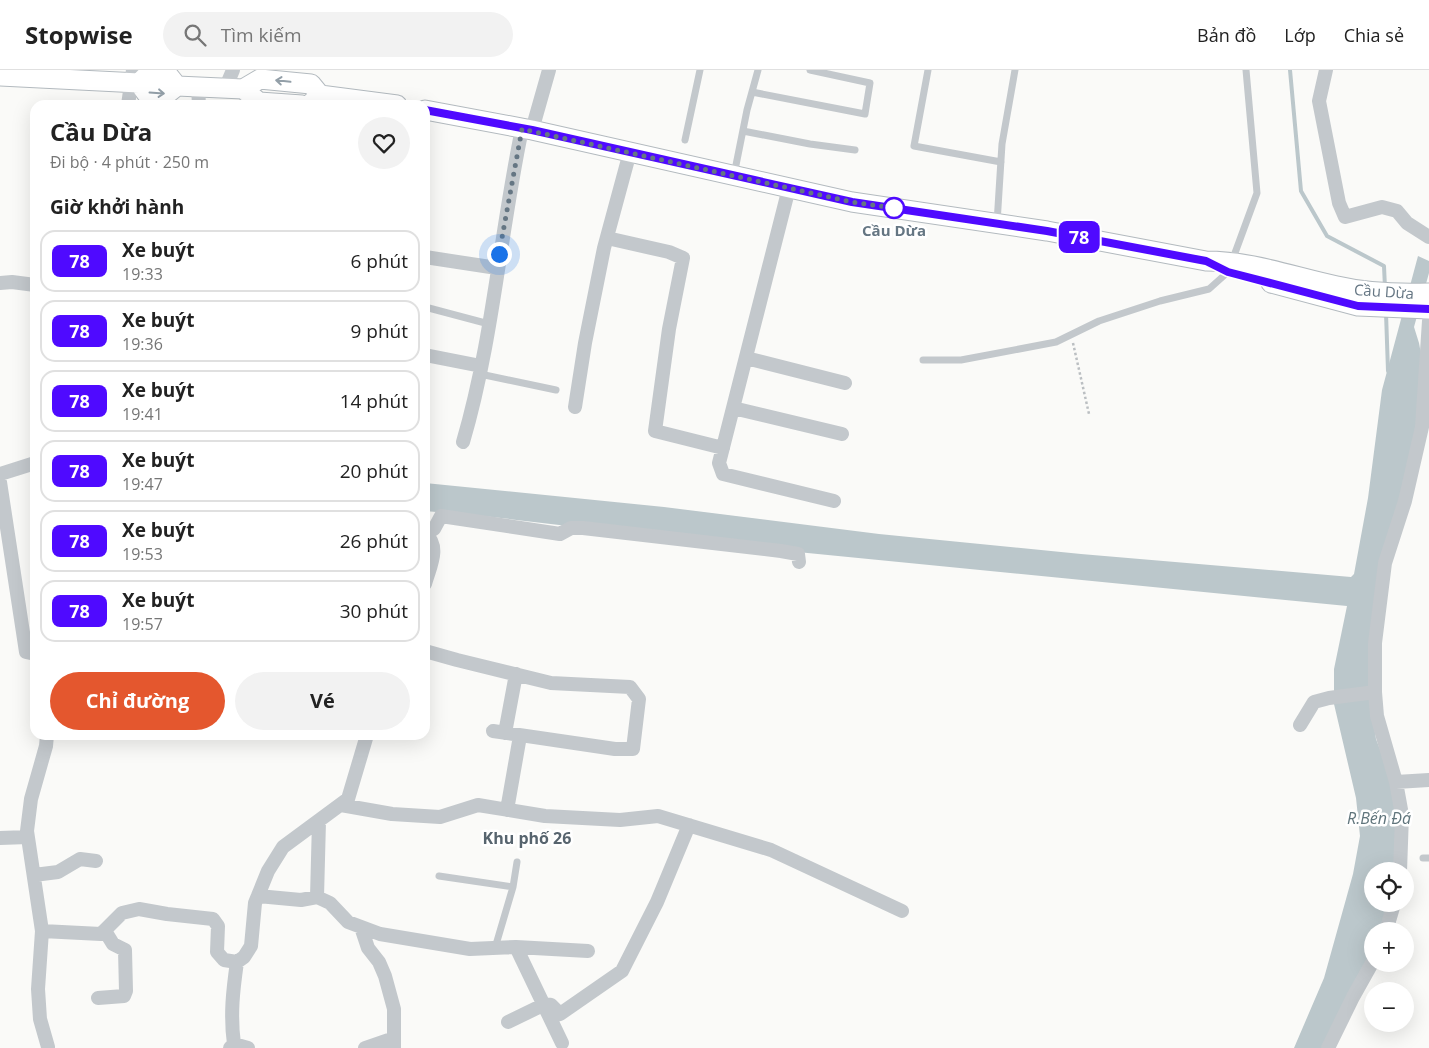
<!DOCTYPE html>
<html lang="vi">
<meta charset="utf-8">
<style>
:root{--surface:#fff;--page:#f2f2f2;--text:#222;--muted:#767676;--line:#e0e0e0;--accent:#e4572e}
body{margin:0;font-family:"Open Sans",sans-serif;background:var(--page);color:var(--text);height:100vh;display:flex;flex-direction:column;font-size:19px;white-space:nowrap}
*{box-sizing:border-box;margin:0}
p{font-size:16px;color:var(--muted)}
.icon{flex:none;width:28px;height:28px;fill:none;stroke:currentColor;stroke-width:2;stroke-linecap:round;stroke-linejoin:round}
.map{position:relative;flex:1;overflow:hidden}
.panel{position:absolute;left:30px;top:30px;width:400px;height:640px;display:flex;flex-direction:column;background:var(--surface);border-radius:15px;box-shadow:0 5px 20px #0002}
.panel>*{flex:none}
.badge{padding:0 10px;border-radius:8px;font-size:18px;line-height:32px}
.fabs{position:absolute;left:1364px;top:792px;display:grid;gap:10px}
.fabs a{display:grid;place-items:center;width:50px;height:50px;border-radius:50%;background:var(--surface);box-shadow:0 5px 20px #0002;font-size:25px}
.you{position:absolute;width:25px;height:25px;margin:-12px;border:4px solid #fff;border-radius:50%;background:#1a73e8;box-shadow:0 0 0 8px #1a73e833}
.map>.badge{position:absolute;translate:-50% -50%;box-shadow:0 0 0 2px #fff}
h2{padding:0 20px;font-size:19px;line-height:45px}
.round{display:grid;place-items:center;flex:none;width:52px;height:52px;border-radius:26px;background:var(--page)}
.headline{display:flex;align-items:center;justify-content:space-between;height:85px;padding:0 20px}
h1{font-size:24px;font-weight:700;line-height:38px}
.button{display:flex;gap:10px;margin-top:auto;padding:10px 20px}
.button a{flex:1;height:58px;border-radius:30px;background:var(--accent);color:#fff;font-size:20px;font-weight:700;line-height:58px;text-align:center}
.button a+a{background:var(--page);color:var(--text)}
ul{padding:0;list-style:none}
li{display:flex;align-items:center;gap:15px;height:62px;margin:0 10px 8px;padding:0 10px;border:2px solid var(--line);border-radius:15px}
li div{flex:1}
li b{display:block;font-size:19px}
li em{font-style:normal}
li .badge{min-width:55px;font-weight:700;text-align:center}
header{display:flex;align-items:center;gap:30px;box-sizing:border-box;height:70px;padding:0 25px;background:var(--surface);border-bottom:1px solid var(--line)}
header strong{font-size:24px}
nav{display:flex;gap:28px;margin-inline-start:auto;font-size:18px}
.search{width:350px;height:45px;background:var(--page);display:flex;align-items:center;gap:12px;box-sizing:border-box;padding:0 18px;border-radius:28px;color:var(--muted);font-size:19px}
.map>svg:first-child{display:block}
.water{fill:#bbc7cb}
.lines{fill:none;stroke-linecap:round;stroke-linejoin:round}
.stream{stroke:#bbc7cb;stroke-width:4}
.secondary-casing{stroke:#b3babf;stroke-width:21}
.path{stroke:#bbbfc2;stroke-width:2.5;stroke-dasharray:2.5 2.5;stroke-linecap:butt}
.lane{stroke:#c3c8cc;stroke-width:7}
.street{stroke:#c3c8cc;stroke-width:14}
.secondary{stroke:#fff;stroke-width:19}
.oneway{stroke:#939fa8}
.line-casing{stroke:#fff;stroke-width:11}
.line{stroke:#4f0aff;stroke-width:8}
.walk{stroke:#657683;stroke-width:5;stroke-dasharray:0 9}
.stop-dot{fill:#fff;stroke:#4f0aff;stroke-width:2.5}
.labels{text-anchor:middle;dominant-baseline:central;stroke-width:5;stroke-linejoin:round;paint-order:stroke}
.stop-label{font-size:15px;font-weight:bold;fill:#657683;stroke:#fff}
.street-label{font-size:15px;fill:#657683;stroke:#fff}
.water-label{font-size:16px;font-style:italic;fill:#60757c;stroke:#fff}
.neighbourhood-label{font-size:16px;font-weight:bold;fill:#57646e;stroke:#fff}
</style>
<header>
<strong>Stopwise</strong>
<div class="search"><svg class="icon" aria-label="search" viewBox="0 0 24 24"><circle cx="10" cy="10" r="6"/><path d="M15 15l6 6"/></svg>Tìm kiếm</div>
<nav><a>Bản đồ</a><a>Lớp</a><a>Chia sẻ</a></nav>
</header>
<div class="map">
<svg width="1429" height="978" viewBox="0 0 1429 978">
<rect width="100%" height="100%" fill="#fafaf8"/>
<!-- water -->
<path class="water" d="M1418,186L1429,191V203L1414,257L1419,273L1425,306L1416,366L1377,548L1371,636L1376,669L1393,713L1400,747L1398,801H1372V834H1392L1384,861H1372V890L1323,978H1294L1324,908L1353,804L1360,766L1356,728L1334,634V599L1347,536L747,477L492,447L425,441V413L664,437L879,464L1081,484L1351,507L1354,504L1368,428L1382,320Z"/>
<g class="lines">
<!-- stream -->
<path class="stream" d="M1290,0L1301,121L1327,166L1384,196L1385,218
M1386,243L1388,301"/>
<defs>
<path id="secondary" d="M0,6L139,13
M139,13L146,23L167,24L177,16L243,19L259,32L302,35
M139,13L148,4L169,6L177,16
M243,19L260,9L311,14L320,25
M309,35L320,25L397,35
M425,40L532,60L852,132L1047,161L1206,191C1251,191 1294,207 1337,216C1367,223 1398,224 1429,223
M1271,213L1358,236L1429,239"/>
</defs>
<!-- secondary casing -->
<use href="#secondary" class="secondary-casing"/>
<!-- path -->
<path class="path" d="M1073,273L1089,344"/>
<!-- lane -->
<path class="lane" d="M928,0L914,76L1001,92
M752,22L865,44L870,13L810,0
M743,61L810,74L855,80
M685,70L700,0
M734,105L747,40L758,0
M997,153L1002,74L1015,0
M425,237L489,254
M923,290H961L1056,272L1099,251L1160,231L1209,219L1228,202L1257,123L1246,0
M480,304L556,320
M94,665L100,666
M1423,788H1429
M439,806L513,817
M495,878L513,817L517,792"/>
<!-- street -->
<path class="street" d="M1326,0L1319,31L1339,133L1345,147L1382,137L1397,141L1407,153L1429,167
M198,17L199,35
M225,19L233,0
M128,35L133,0
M532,60L549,0
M789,118L719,393L723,404L834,431
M607,168L669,182L683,188L669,259L655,361L723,378
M425,187L497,198
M0,213L12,212L35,215
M425,285L481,296
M746,288L845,313
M575,337L585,273L604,178L630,82
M733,338L842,364
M463,372C493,270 500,163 522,59
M0,404L35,393
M0,412L26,582L35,584
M425,463C441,477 430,496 425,514
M425,464L434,459L441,446L560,464L571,458H583L781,481L798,484L799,492
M425,581L457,590L551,613L630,617L639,629L633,679H615L493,661
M1300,655L1314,632L1329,628L1375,622
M505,663L516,604
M47,665L46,676L31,729L27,761L42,861L38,919L40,949L48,977
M1396,712L1429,710
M341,735L392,744L440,747L478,735L545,746L620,750L658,746L771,780L902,841
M507,740L520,666
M0,768L28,767
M1400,801L1402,745L1396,712L1377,646L1375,622V573L1385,493L1405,431L1422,357L1429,251
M34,805L58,802L80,789L96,791
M258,826L301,830L317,827L319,751
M317,827L330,833L348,852L380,864L470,879L516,877L562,973
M361,857L368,878L379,892L385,906L394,939V968
M42,861L101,864L122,843L139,839L167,844L213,849L218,856L217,882L224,890L237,892L244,887L251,876L255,833L268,801L283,777L348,729L367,665
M1386,861L1394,834
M516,877L588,881
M98,928L124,926L126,921L125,880L113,874L105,861
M508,952L545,934L551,935L560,944L622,901L657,832L689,755
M234,974L248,978
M230,978L234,974C230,945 233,920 237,892
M365,978L394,968V978
M1328,978L1353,927L1372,893"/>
<!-- secondary -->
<use href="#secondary" class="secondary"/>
</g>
<!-- one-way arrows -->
<defs><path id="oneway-shaft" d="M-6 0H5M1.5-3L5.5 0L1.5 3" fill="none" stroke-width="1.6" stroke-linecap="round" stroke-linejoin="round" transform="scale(1.25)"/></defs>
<g class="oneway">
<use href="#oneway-shaft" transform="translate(283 11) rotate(-174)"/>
<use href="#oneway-shaft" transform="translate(157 23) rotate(4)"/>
</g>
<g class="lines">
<defs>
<path id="line" d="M425,40L532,60L852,132L1047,161L1206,191L1228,202L1358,236L1429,239"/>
</defs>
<!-- line casing -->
<use href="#line" class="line-casing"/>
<!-- line -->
<use href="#line" class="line"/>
<!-- walk -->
<path class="walk" d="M499,184L522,59L852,132L894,138"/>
</g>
<!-- markers -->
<circle class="stop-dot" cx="894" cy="138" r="10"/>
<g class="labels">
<!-- stop labels -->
<g class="stop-label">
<text x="894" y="160">Cầu Dừa</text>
</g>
<!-- street labels -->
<g class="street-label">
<text transform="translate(1384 221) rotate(4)">Cầu Dừa</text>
</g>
<!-- water labels -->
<g class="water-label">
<text x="1379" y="748">R.Bến Đá</text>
</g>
<!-- neighbourhood labels -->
<g class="neighbourhood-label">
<text x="527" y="768">Khu phố 26</text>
</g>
</g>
</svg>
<div class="fabs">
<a><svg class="icon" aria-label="locate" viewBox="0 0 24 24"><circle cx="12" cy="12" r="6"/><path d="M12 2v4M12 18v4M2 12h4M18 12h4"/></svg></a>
<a>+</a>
<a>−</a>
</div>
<div class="you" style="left:499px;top:184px"></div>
<b class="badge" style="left:1079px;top:167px;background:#4f0aff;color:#fff">78</b>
<section class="panel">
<div class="headline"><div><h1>Cầu Dừa</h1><p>Đi bộ · 4 phút · 250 m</p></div><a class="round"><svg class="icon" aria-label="heart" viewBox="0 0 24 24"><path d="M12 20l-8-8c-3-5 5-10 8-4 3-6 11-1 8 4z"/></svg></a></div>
<h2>Giờ khởi hành</h2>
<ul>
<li><span class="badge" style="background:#4f0aff;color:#fff">78</span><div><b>Xe buýt</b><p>19:33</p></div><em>6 phút</em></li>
<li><span class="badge" style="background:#4f0aff;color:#fff">78</span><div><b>Xe buýt</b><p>19:36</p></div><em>9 phút</em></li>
<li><span class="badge" style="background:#4f0aff;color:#fff">78</span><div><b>Xe buýt</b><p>19:41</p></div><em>14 phút</em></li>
<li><span class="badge" style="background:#4f0aff;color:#fff">78</span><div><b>Xe buýt</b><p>19:47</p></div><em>20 phút</em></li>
<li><span class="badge" style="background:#4f0aff;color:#fff">78</span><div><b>Xe buýt</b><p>19:53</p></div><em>26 phút</em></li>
<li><span class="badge" style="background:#4f0aff;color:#fff">78</span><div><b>Xe buýt</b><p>19:57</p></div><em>30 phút</em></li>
</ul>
<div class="button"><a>Chỉ đường</a><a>Vé</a></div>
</section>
</div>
